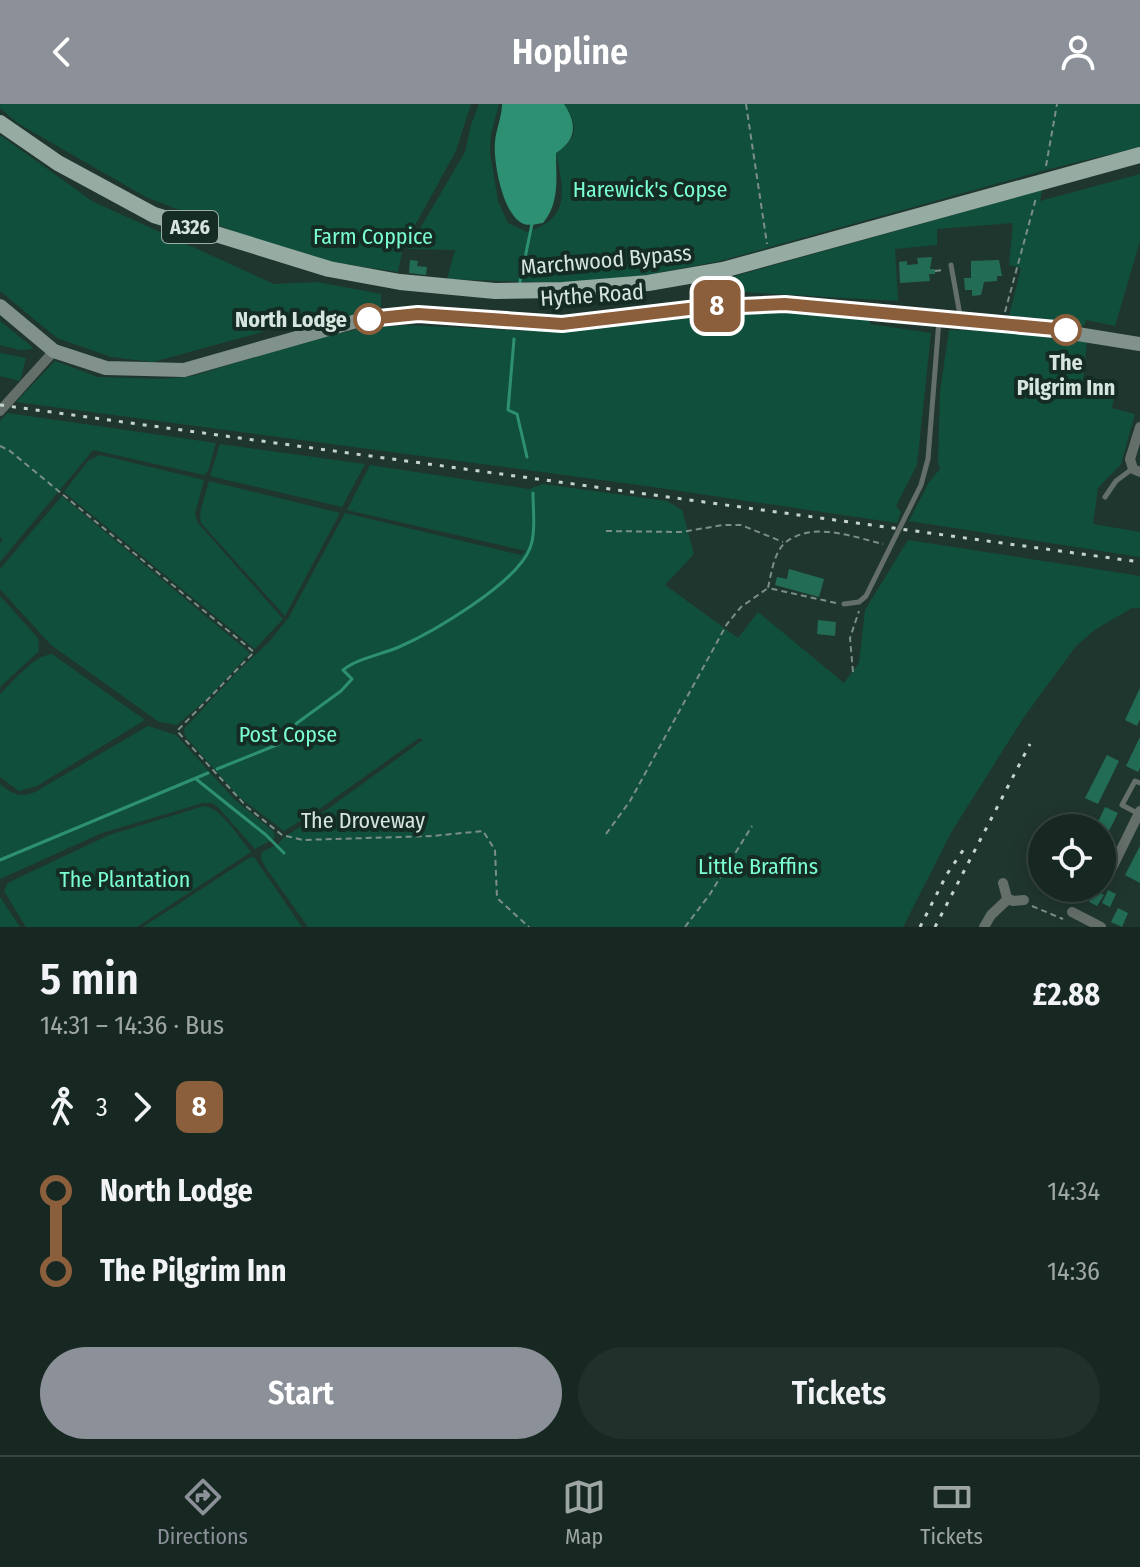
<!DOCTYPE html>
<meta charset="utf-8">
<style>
:root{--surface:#172822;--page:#20302a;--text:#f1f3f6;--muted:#9ea6a5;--line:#364440;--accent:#8c9099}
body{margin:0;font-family:"Fira Sans Condensed",sans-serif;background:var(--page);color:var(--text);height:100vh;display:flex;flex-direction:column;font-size:30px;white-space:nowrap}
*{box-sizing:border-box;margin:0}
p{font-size:26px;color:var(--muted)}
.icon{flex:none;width:44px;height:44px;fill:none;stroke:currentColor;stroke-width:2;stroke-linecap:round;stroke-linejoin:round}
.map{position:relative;height:823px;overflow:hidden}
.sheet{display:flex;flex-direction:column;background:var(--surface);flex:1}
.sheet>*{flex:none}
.badge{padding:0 16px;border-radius:12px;font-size:28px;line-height:52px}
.fabs{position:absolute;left:1028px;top:710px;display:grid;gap:16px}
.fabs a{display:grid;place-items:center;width:88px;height:88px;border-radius:50%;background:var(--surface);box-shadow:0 4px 20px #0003,0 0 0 2px var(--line);font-size:40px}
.map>.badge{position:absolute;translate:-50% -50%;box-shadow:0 0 0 4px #fff}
.legs{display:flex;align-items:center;gap:12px;height:88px;padding:0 40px;font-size:26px}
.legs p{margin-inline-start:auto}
.summary{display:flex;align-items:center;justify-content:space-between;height:136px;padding:0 40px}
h1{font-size:44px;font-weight:600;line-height:60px}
.primary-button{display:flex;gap:16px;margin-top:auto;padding:16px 40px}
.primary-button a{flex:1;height:92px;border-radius:48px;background:var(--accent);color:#fff;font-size:32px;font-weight:600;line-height:92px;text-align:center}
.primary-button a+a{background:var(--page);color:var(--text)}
ul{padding:0 40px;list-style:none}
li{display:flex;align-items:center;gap:28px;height:80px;font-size:30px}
li i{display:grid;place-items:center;width:12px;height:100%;margin:0 10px;background:currentColor}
li i::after{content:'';width:20px;height:20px;margin:-10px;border:6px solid;border-radius:50%;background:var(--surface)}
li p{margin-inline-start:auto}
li:first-child i{background:linear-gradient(#0000 50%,currentColor 0)}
li:last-child i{background:linear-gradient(currentColor 50%,#0000 0)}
header{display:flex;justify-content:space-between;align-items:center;height:104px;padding:0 40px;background:var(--accent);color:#fff;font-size:36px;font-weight:600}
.menu{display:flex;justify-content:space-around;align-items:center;height:112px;border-top:2px solid var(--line);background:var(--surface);font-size:22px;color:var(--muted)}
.menu a{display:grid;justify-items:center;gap:4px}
.menu .on{color:var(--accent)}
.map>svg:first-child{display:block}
.green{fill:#114f3d}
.water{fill:#2e9073}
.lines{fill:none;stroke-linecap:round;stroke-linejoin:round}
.stream{stroke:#2e9073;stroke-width:3}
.building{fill:#226c56}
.path{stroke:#7b8e87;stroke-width:2;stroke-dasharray:6 4;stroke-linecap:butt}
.lane{stroke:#646f6a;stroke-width:5}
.street{stroke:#646f6a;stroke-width:10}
.secondary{stroke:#80928b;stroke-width:14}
.primary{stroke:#96aca3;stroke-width:16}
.rail{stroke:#c4d3cc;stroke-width:3;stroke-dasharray:4 8;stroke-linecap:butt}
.line-1-casing{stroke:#fff;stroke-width:18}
.line-1{stroke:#8b5e3c;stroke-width:12}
.stop-1-dot{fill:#fff;stroke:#8b5e3c;stroke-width:4}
.labels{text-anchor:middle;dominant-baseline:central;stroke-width:8;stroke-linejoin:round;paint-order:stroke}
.shield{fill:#152c24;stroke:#9daea7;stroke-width:2}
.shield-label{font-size:20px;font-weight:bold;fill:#d7e5df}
.park-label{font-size:22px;fill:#7cfed3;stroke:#152c24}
.street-label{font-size:22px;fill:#d7e5df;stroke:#152c24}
.stop-label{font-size:22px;font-weight:bold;fill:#d7e5df;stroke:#152c24;text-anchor:end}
</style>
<header><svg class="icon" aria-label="back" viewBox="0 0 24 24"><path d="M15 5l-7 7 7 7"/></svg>Hopline<svg class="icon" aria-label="person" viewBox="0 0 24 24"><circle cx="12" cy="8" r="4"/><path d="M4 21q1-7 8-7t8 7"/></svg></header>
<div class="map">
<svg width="1140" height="823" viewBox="0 0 1140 823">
<rect width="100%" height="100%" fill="#1f362e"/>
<!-- green -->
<path class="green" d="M0,0H471L456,47L403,143L398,168L331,158L279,145L146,93L19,20L0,4Z
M479,0H499L491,30L490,48L498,97L508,119L527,128C571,114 564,87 556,49C579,35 578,20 564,0H1140V43L1053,64L720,157L646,171L562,179L447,175L455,146L408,145L465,48L471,21Z
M0,31L92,97L274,180L317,178L381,190V207L284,222L153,258L111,253L57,234L0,187Z
M1140,70V137L1115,222L1086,216L1084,222L1038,214L1009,212L1021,164L1009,161L1013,119L937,125V141L895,145L898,197L742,188L696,193L694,180L728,174L1042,86L1040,97Z
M786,207L870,212V220L931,229L917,361L896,402L901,408L897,419L646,382L16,298L55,257L98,273L163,275L193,272L308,237L358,225L407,221L529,227L607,222L685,212Z
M0,217L31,242L33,245L20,246L0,241Z
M949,226L1004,227L1087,235L1083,280L1102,283L1103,292L1114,293L1112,304L1135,310L1121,360L1098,384L1093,420L1140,428V453L909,417L929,378L940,365L938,357L940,288Z
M0,249L26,254L20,277L0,272Z
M7,309L216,339L208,367L204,371L93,346L0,458V439L3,436L0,433V317Z
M220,340L365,360L342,403L210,372Z
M100,351L204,376L195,410L197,418L283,515L255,545L64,388L88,357Z
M370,361L529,385L543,380L667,397L682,406L694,450L665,481L738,534L758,508L844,579L859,559L865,506L908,436L1140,472V504H1132L1096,525L1076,542L1024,613L952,727L903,823H308L266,764L261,754L262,748L278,740L283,734L329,704L423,636L419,634L318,706L284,727L238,692L185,632L184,625L237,568L270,537L289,513L345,409L521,451L526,447L347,406Z
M209,377L340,409L285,512L201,419L200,409Z
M62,392L250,549L209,593L177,621L159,618L51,541L0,485V465Z
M0,492L38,534L39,547L0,583Z
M52,550L145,616L37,682L19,687L0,673V590C15,576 32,553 52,550Z
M148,622L176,631L235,696L273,727L275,734L255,745L218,703L211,699H203L102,729L0,775V680C12,690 20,694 35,688Z
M204,702C223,705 239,734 251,748L137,823H26L4,787L8,779L18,774L109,731Z
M254,753L302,823H143L249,754Z
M0,793L20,823H0Z"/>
<!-- water -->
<path class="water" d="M502,0H564C577,19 577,36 556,49C556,74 560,99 543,119C537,120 529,122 524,120C503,113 493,57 495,38C496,25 502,13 502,0Z"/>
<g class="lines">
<!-- stream -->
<path class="stream" d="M520,178L532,120
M514,235L508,306L517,310L527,353
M217,665L279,640L297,619L341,587L352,575L343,566C358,554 380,551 399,543C433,528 517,479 530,444C536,429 533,406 533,389
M196,675L266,731L284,749
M0,756L208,669"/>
</g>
<!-- building -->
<path class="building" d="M932,153L930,165H935V170H929L930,177L900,179L899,158L907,157V161L918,160L917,154Z
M410,156L418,157L417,162L427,163L426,171L409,169Z
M999,156L1002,172H997V177L984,178L981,191L972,192V186H965L964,174H971V157Z
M789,465L824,475L819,493L775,481L777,473L787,475Z
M818,516L836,518L835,532L817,530Z
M1140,584V615L1137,622L1125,616Z
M1140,633V664L1138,668L1126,662Z
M1107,651L1119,657L1098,700L1085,694Z
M1105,703L1118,709L1102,741V724H1095Z
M1140,742V779L1125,771Z
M1084,784L1093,785L1088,797L1079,793Z
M1096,786L1104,791L1097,802L1089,798Z
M1108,786L1116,790L1110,803L1102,799Z
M1118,804L1128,809L1122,823L1111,818Z"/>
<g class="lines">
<!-- path -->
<path class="path" d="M746,0L767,140
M1046,62L1057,0
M935,167L942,166
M1005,208L1036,94
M0,342L10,347L254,548L177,627L247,703L282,731L303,736L432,732L483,727L495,746L497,794L529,823
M606,427L681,428L723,421H741L783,438
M836,499L768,484C771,471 774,447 786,438C814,417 853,433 883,440
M853,568L850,534L859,507
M606,730L630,697L727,520L741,503L768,484
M1032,802L1063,815
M685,823L710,790L752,722"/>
<!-- lane -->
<path class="lane" d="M951,161L960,211
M1105,393L1116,377L1132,365
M844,500L859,498L866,492L921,381L928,355L939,216
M1139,710L1122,701L1135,677L1140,679"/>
<!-- street -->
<path class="street" d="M0,307L54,247
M1140,323L1130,355L1133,365L1140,368
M1111,766L1140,707
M1003,779L1007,794L1013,797L1024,796
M1072,808L1101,823
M984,823L991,811L1008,795"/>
<!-- secondary -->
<path class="secondary" d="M0,202L54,247L106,264L184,266L360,216L418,210L562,220L740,200H785L1022,221L1140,240"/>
<!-- primary -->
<path class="primary" d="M0,19L58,59L154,111L329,165L400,178L495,187L563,186L648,179L723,166L1140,51"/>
<!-- rail -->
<path class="rail" d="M0,301L1140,458
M920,823L947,770L966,742
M935,823L1030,640"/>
</g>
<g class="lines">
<defs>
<path id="line-1" d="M369,215L418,210L562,220L697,204L785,200L1066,226"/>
</defs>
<!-- line-1 casing -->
<use href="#line-1" class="line-1-casing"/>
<!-- line-1 -->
<use href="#line-1" class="line-1"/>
</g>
<!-- markers -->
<g class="stop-1-dot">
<circle cx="369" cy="215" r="14"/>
<circle cx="1066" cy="226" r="14"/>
</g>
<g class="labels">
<!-- shield labels -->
<rect class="shield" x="162" y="107" width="56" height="32" rx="6"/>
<g class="shield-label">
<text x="190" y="123">A326</text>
</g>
<!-- park labels -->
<g class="park-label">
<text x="650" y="85">Harewick's Copse</text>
<text x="373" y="132">Farm Coppice</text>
<text x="288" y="630">Post Copse</text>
<text x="758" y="762">Little Braffins</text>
<text x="125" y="775">The Plantation</text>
</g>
<!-- street labels -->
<g class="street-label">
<text transform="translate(606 156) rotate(-5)">Marchwood Bypass</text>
<text transform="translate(592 191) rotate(-4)">Hythe Road</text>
<text x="363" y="716">The Droveway</text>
</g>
<!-- stop labels -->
<g class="stop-label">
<text x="347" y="215">North Lodge</text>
<text x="1066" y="258" text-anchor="middle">The<tspan x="1066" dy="25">Pilgrim Inn</tspan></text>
</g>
</g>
</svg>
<div class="fabs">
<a><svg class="icon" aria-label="locate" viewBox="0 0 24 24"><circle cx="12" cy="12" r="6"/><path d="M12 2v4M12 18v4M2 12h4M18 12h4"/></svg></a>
</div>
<b class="badge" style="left:717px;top:202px;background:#8b5e3c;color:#fff">8</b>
</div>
<section class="sheet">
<div class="summary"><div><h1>5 min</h1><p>14:31 – 14:36 · Bus</p></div><b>£2.88</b></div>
<div class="legs"><svg class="icon" aria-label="walk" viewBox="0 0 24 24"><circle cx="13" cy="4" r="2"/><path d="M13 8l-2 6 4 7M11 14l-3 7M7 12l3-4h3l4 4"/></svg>3<svg class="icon" aria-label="forward" viewBox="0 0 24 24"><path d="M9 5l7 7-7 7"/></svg><b class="badge" style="background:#8b5e3c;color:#fff">8</b></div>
<ul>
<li><i style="color:#8b5e3c"></i><b>North Lodge</b><p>14:34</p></li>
<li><i style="color:#8b5e3c"></i><b>The Pilgrim Inn</b><p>14:36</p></li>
</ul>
<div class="primary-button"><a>Start</a><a>Tickets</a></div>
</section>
<nav class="menu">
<a class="on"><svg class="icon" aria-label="directions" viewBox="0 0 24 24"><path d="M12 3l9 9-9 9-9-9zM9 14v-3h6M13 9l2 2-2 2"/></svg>Directions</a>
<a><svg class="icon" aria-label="map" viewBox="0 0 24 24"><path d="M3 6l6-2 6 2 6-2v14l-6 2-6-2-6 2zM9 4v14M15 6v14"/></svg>Map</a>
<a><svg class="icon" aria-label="tickets" viewBox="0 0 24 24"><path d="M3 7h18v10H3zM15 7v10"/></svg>Tickets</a>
</nav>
